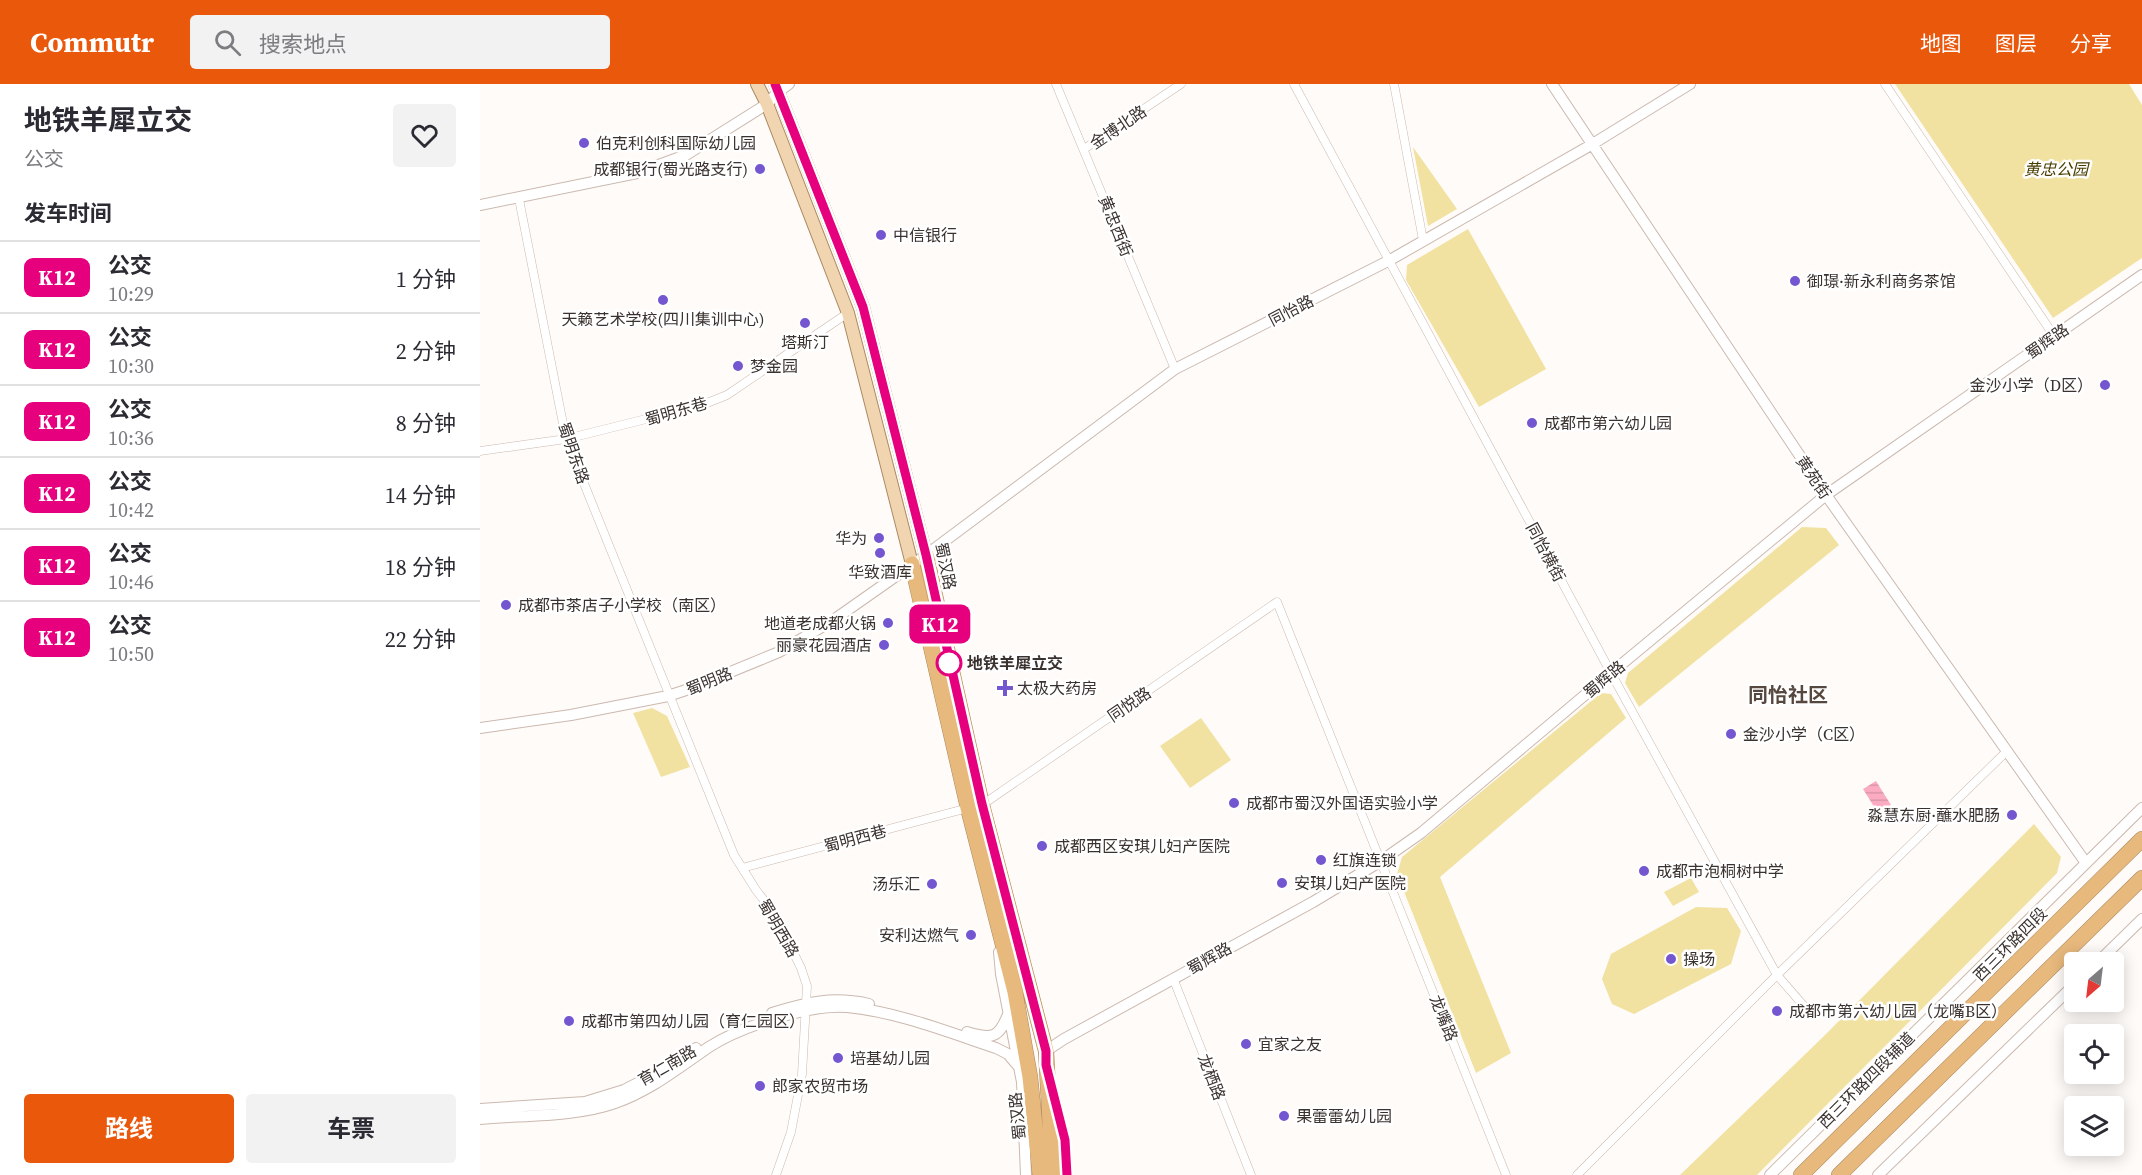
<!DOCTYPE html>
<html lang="zh">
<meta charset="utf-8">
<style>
:root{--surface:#fff;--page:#f2f2f3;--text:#2b2b33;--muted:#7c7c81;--line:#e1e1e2;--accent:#ea580c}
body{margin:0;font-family:"Source Serif 4","Noto Sans SC",serif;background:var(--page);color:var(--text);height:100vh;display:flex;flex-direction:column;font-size:22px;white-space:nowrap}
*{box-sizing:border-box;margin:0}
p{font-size:20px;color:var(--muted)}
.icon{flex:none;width:33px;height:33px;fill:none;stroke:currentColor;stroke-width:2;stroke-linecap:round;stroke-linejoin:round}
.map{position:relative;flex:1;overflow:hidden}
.drawer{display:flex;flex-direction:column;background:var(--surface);width:480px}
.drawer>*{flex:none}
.badge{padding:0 12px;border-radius:9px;font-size:21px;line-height:39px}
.needle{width:39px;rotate:208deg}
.controls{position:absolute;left:1584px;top:868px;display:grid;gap:12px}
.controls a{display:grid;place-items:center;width:60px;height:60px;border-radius:6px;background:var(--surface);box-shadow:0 3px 15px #0003;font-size:30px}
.map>.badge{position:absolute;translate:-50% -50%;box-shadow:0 0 0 3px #fff}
h2{padding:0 24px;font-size:22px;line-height:54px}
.round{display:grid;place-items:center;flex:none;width:63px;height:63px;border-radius:6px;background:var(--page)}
.summary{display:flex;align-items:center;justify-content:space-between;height:102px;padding:0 24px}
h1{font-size:28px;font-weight:700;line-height:45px}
.primary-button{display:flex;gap:12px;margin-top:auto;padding:12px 24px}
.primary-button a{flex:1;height:69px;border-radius:6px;background:var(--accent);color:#fff;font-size:24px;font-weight:700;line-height:69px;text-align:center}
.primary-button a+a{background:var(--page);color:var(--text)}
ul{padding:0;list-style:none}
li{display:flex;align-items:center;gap:18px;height:72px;padding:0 24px;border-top:2px solid var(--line)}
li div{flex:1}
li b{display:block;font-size:22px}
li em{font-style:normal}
li .badge{min-width:66px;font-weight:700;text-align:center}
header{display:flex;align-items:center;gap:36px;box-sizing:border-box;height:84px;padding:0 30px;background:var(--accent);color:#fff}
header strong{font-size:28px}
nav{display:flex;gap:33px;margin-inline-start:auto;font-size:21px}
.search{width:420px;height:54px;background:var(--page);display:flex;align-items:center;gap:15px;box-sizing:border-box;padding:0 21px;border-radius:6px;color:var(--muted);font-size:22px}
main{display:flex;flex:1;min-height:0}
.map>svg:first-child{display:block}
.park{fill:#f1e2a2}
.water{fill:url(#water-rules)}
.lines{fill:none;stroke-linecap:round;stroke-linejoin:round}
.street-casing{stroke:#cbb9af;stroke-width:9}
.secondary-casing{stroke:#cbb9af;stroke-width:12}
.primary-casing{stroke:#ab8a62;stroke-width:14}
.highway-casing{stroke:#ab8a62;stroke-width:16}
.street{stroke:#fff;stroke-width:8}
.secondary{stroke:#fff;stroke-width:10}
.primary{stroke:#f1d5b1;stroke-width:12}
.highway{stroke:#e8b97d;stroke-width:15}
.line-casing{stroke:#fff;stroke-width:14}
.line{stroke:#e6007e;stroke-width:9}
.poi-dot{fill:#7456d0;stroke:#fff;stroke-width:2}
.stop-dot{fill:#fff;stroke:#e6007e;stroke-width:3}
.labels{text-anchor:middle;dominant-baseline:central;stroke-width:5;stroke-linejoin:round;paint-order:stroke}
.street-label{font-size:16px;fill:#3a322f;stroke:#fff}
.poi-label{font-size:16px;fill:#3a322f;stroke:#fff;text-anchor:start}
.park-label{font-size:16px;font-style:italic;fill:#4a3d00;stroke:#fff}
.stop-label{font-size:16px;font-weight:bold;fill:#3a322f;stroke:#fff;text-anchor:start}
.quarter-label{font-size:20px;font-weight:bold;fill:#57483f;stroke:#fff}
</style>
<header>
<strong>Commutr</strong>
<div class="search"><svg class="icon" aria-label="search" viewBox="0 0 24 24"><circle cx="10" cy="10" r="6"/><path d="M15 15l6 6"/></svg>搜索地点</div>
<nav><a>地图</a><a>图层</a><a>分享</a></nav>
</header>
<main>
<section class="drawer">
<div class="summary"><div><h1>地铁羊犀立交</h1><p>公交</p></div><a class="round"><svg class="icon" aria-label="heart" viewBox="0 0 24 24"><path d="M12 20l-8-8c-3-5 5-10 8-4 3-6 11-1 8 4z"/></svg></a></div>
<h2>发车时间</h2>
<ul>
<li><span class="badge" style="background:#e6007e;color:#fff">K12</span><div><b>公交</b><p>10:29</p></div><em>1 分钟</em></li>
<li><span class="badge" style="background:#e6007e;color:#fff">K12</span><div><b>公交</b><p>10:30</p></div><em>2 分钟</em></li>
<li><span class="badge" style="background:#e6007e;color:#fff">K12</span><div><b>公交</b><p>10:36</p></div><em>8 分钟</em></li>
<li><span class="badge" style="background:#e6007e;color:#fff">K12</span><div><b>公交</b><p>10:42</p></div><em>14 分钟</em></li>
<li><span class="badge" style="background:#e6007e;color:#fff">K12</span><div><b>公交</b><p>10:46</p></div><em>18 分钟</em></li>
<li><span class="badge" style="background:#e6007e;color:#fff">K12</span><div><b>公交</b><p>10:50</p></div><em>22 分钟</em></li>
</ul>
<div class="primary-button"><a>路线</a><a>车票</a></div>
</section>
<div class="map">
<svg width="1662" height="1091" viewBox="0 0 1662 1091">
<defs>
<pattern id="water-rules" width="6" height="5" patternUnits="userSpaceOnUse" patternTransform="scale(1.5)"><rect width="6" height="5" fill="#fcacc2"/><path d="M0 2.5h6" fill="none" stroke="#d994a7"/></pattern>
</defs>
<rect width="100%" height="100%" fill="#fffbf8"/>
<!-- park -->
<path class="park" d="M1415,0H1649L1662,21V174L1573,234Z
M933,63L977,125L948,142Z
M988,145L1066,285L999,323L926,196L927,181Z
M1322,443L1346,444L1359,461L1159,623L1145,599L1148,589Z
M1121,609L1131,610L1146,634L960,793L1031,969L996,989L917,790L922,773Z
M172,624L187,632L210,683L181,693L153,629Z
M721,634L751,676L710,704L680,662Z
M1554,740L1581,773L1577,789L1277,1091H1200L1344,952Z
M1211,794L1219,808L1193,822L1184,808Z
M1216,823L1247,824L1261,847L1251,880L1154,930L1132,920L1122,895L1131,870Z"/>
<!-- water -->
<path class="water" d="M1396,697L1411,721L1398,729L1383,705Z"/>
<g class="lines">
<defs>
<path id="street" d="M576,0L695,285
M814,0L1131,589L1297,891L1330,929
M914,0L943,156
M1405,0L1574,252
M604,65L701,0
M39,115L86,355L254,771L276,806L294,829L321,884L327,902L322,990L311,1048L296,1091
M0,367L86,355L222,321L247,311L368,229
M502,721L797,518L1026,1091
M262,784L488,724
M693,894L771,1091
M1097,1091L1297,891L1526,668"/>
<path id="secondary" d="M1072,0L1346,411L1606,779
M0,121L157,89L206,71L287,20L298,8L309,0
M0,644L91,631L188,612L209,605L299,568L352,537L446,471L695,285L910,176L1111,61L1210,0
M519,868L521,890L542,998L546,1091
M1617,879L1662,835
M292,929C327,918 353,912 389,920
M487,948C513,956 519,954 529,928
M566,967L584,955L833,818L901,777L941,749L1131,589L1346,411L1662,191
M573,1009L585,1056L587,1091
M0,1025L105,1018L144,1006L179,988L216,964
M0,1035C43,1031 95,1033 135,1019C170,1007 198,984 229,963C260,943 329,920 367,923C418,928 468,948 516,964L528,970L539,983
M1290,1091L1662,724
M1398,1091L1594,901"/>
<path id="primary" d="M277,0L287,20L368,229L432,480
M295,0L383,223L446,471"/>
<path id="highway" d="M446,471L502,721L566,967L573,1091
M432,480L488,724L535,908L550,993L560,1091
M1321,1091L1662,755
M1359,1091L1662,794"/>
</defs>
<!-- street casing -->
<use href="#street" class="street-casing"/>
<!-- secondary casing -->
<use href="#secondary" class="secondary-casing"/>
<!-- primary casing -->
<use href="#primary" class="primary-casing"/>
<!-- highway casing -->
<use href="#highway" class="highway-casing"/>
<!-- street -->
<use href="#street" class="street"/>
<!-- secondary -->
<use href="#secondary" class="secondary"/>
<!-- primary -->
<use href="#primary" class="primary"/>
<!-- highway -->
<use href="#highway" class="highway"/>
</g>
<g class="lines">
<defs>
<path id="line" d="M295,0L383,223L446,471L502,720L566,967V981L585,1056L587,1091"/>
</defs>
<!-- line casing -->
<use href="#line" class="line-casing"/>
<!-- line -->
<use href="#line" class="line"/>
</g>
<!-- markers -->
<g class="poi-dot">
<circle cx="104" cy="59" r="6"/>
<circle cx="280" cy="85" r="6"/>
<circle cx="401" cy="151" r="6"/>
<circle cx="1315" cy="197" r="6"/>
<circle cx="183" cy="216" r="6"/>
<circle cx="325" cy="239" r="6"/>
<circle cx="258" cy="282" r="6"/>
<circle cx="1625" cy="301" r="6"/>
<circle cx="1052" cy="339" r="6"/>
<circle cx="399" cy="454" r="6"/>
<circle cx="400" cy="469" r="6"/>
<circle cx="26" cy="521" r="6"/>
<circle cx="408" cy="539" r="6"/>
<circle cx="404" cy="561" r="6"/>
<path d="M522 595h6v6h6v6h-6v6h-6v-6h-6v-6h6z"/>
<circle cx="1251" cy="650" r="6"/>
<circle cx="754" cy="719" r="6"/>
<circle cx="1532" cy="731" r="6"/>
<circle cx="562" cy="762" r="6"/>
<circle cx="841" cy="776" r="6"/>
<circle cx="1164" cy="787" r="6"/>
<circle cx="802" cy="799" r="6"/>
<circle cx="452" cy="800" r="6"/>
<circle cx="491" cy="851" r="6"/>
<circle cx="1191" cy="875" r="6"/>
<circle cx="1297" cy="927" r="6"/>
<circle cx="89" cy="937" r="6"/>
<circle cx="766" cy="960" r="6"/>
<circle cx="358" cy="974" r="6"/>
<circle cx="280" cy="1002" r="6"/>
<circle cx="804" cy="1032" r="6"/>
</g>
<circle class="stop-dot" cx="469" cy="579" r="12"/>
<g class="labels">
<!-- street labels -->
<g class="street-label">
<text transform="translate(638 43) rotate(-34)">金博北路</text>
<text transform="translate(636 142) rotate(68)">黄忠西街</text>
<text transform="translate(811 226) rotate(-27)">同怡路</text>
<text transform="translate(1567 257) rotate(-35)">蜀辉路</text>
<text transform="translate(196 327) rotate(-16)">蜀明东巷</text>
<text transform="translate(94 369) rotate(71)">蜀明东路</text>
<text transform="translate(1334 393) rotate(56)">黄苑街</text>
<text transform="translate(1066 468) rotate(62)">同怡横街</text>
<text transform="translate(466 482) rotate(78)">蜀汉路</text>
<text transform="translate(1124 595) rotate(-40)">蜀辉路</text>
<text transform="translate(229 597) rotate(-22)">蜀明路</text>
<text transform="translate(649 620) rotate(-34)">同悦路</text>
<text transform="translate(375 754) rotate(-15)">蜀明西巷</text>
<text transform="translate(299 844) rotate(60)">蜀明西路</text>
<text transform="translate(1530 860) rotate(-45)">西三环路四段</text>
<text transform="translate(729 874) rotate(-29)">蜀辉路</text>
<text transform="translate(964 934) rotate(68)">龙嘴路</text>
<text transform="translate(187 981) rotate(-30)">育仁南路</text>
<text transform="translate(732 993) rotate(69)">龙栖路</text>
<text transform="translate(1386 996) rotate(-45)">西三环路四段辅道</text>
<text transform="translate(537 1032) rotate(-96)">蜀汉路</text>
</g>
<!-- poi labels -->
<g class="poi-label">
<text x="116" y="59">伯克利创科国际幼儿园</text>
<text x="268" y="85" text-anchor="end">成都银行(蜀光路支行)</text>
<text x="413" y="151">中信银行</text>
<text x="1327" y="197">御璟·新永利商务茶馆</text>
<text x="183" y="235" text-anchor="middle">天籁艺术学校(四川集训中心)</text>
<text x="325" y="258" text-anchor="middle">塔斯汀</text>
<text x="270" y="282">梦金园</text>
<text x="1613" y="301" text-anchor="end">金沙小学（D区）</text>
<text x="1064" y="339">成都市第六幼儿园</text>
<text x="387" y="454" text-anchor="end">华为</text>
<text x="400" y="488" text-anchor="middle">华致酒库</text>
<text x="38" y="521">成都市茶店子小学校（南区）</text>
<text x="396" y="539" text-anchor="end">地道老成都火锅</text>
<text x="392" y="561" text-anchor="end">丽豪花园酒店</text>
<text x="537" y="604">太极大药房</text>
<text x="1263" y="650">金沙小学（C区）</text>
<text x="766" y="719">成都市蜀汉外国语实验小学</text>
<text x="1520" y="731" text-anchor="end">淼慧东厨·蘸水肥肠</text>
<text x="574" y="762">成都西区安琪儿妇产医院</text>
<text x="853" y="776">红旗连锁</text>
<text x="1176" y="787">成都市泡桐树中学</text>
<text x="814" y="799">安琪儿妇产医院</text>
<text x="440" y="800" text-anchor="end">汤乐汇</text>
<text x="479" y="851" text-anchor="end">安利达燃气</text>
<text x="1203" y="875">操场</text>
<text x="1309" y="927">成都市第六幼儿园（龙嘴B区）</text>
<text x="101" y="937">成都市第四幼儿园（育仁园区）</text>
<text x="778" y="960">宜家之友</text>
<text x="370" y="974">培基幼儿园</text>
<text x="292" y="1002">郎家农贸市场</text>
<text x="816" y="1032">果蕾蕾幼儿园</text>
</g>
<!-- park labels -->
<g class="park-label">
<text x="1576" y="85">黄忠公园</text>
</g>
<!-- stop labels -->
<g class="stop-label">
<text x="487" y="579">地铁羊犀立交</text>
</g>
<!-- quarter labels -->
<g class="quarter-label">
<text x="1308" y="611">同怡社区</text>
</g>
</g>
</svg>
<div class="controls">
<a><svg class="needle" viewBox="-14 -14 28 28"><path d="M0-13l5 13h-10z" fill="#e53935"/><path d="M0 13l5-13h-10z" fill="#7c7c81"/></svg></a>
<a><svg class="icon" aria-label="locate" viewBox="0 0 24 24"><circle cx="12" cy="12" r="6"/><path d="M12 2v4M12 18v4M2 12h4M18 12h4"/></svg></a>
<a><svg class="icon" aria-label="layers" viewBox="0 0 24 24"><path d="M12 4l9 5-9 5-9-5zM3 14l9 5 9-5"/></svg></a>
</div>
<b class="badge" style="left:460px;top:540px;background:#e6007e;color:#fff">K12</b>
</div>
</main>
